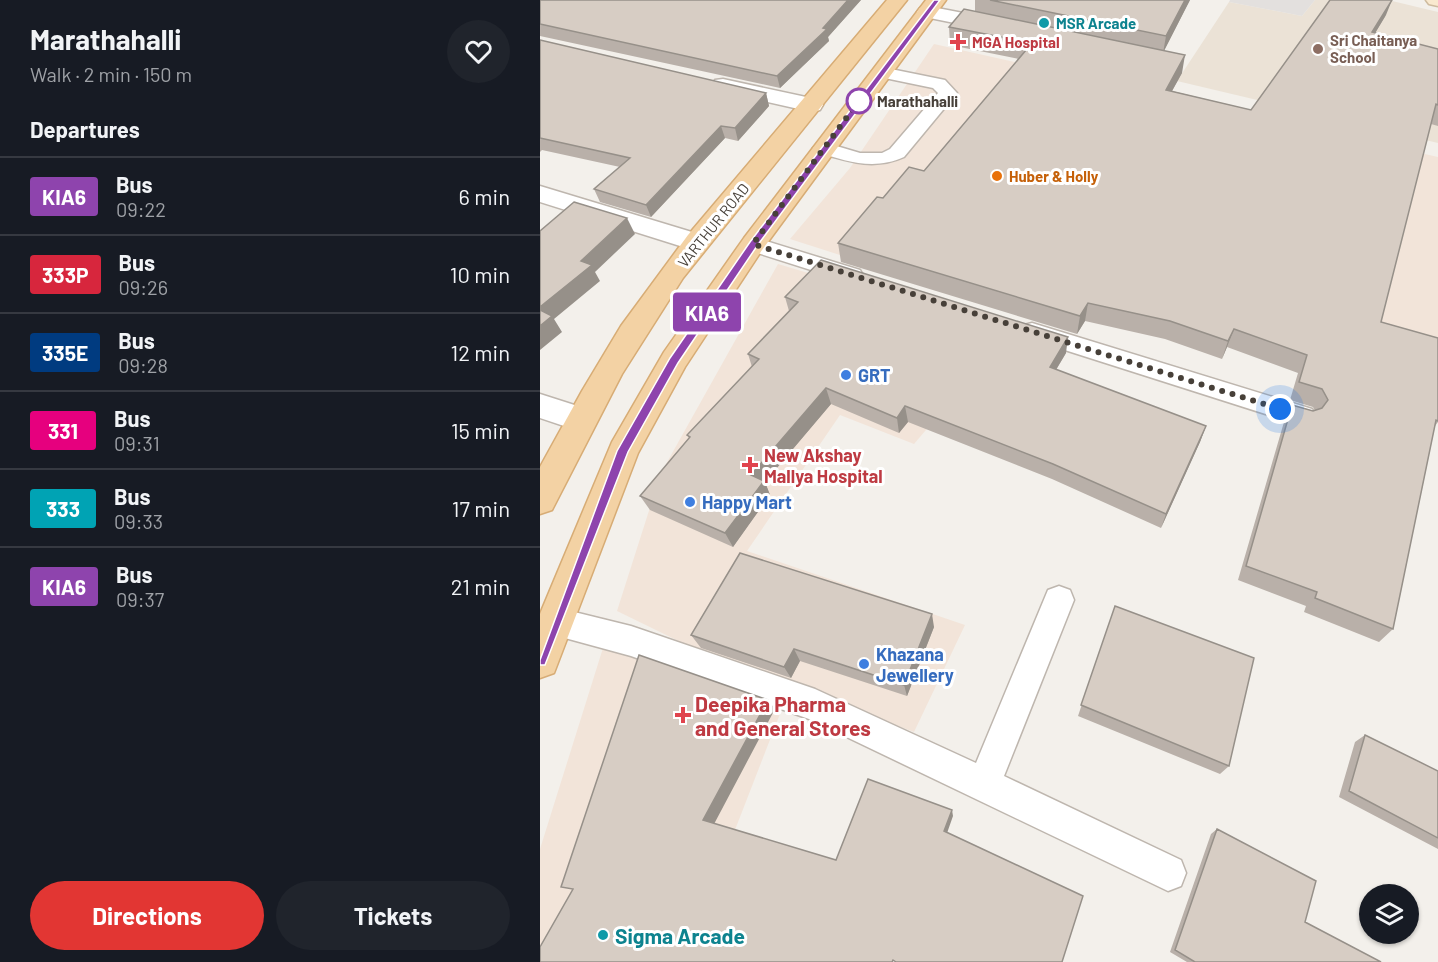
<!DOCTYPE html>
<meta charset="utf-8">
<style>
:root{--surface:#171b24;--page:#20242c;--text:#f1f3f6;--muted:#9ea1a6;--line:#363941;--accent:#e23633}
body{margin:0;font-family:Barlow,sans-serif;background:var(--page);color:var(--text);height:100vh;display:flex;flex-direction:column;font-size:22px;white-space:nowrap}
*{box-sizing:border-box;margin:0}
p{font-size:20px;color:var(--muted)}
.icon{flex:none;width:33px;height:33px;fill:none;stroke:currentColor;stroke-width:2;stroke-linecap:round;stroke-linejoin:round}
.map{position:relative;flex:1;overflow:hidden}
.sheet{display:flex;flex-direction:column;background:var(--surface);width:540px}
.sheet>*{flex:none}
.badge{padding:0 12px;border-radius:4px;font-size:21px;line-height:39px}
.buttons{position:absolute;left:819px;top:884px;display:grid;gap:12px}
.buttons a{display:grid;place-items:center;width:60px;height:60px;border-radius:50%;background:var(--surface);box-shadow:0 2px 4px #0004;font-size:30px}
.you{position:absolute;width:30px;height:30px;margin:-15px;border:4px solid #fff;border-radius:50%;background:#1a73e8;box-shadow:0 0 0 9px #1a73e833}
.map>.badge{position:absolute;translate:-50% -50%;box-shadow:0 0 0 3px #fff}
h2{padding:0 30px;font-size:22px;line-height:54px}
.round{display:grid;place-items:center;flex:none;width:63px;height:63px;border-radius:32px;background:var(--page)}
.headline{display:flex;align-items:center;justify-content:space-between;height:102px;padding:0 30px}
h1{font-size:28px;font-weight:700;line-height:45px}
.primary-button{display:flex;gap:12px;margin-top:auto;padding:12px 30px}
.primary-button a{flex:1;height:69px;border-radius:36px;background:var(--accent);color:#fff;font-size:24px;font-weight:700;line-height:69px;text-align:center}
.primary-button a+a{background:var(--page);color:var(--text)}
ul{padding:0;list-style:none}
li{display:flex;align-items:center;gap:18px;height:78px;padding:0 30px;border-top:2px solid var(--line)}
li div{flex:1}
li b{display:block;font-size:22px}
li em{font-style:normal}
li .badge{min-width:66px;font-weight:700;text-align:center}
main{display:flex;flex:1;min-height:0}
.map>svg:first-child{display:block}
.commercial{fill:#f2e4d9}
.education{fill:#ebe2d6}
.parking{fill:#e3e0de}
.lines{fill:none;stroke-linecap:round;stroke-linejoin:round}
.lane-casing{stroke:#beb6ae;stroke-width:3}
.street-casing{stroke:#beb6ae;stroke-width:3}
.secondary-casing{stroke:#cebb9f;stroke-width:3}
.primary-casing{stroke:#d7ac75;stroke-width:3}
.lane{fill:#fff;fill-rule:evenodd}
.street{fill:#fff;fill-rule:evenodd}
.secondary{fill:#f9e9cf;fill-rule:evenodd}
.primary{fill:#f3d2a4;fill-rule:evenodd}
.wall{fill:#b9b0a9}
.shaded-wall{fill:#969089}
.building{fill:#d7cdc4;stroke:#969089;stroke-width:1.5}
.line{fill:#8e44ad;stroke:#fff;stroke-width:1.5}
.walk{stroke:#474039;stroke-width:6;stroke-dasharray:0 10.8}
.culture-dot{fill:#0f9aa8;stroke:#fff;stroke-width:2}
.health-dot{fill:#e0444e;stroke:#fff;stroke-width:2}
.education-dot{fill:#8d6e63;stroke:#fff;stroke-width:2}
.stop-dot{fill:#fff;stroke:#8e44ad;stroke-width:3}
.food-dot{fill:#e8710a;stroke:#fff;stroke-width:2}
.shop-dot{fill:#3f7fe0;stroke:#fff;stroke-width:2}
.labels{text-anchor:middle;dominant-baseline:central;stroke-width:6;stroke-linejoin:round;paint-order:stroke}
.far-culture-label{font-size:15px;font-weight:bold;fill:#0d838f;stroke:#fff;text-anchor:start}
.far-education-label{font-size:15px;font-weight:bold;fill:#785e54;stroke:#fff;text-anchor:start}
.far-health-label{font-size:15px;font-weight:bold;fill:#be3a42;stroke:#fff;text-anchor:start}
.far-stop-label{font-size:15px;font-weight:bold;fill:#474039;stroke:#fff;text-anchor:start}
.far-food-label{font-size:15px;font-weight:bold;fill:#c56008;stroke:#fff;text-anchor:start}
.far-street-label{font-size:15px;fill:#474039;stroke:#fff}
.shop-label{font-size:18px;font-weight:bold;fill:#366cbe;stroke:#fff;text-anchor:start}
.health-label{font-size:18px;font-weight:bold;fill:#be3a42;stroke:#fff;text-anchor:start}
.near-health-label{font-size:21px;font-weight:bold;fill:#be3a42;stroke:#fff;text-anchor:start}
.near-culture-label{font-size:21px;font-weight:bold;fill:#0d838f;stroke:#fff;text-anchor:start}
</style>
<main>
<section class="sheet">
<div class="headline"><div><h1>Marathahalli</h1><p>Walk · 2 min · 150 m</p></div><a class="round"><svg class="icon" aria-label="heart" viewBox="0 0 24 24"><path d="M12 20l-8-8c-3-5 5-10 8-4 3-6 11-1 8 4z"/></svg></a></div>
<h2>Departures</h2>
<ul>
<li><span class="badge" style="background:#8e44ad;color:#fff">KIA6</span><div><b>Bus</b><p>09:22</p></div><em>6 min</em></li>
<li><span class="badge" style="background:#d7263d;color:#fff">333P</span><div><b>Bus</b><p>09:26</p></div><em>10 min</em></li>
<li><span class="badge" style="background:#003b80;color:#fff">335E</span><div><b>Bus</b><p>09:28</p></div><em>12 min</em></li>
<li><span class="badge" style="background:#e6007e;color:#fff">331</span><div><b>Bus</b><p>09:31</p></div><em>15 min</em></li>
<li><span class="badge" style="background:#00a3b4;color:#fff">333</span><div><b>Bus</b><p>09:33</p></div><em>17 min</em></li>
<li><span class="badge" style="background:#8e44ad;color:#fff">KIA6</span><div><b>Bus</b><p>09:37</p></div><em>21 min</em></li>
</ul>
<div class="primary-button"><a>Directions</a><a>Tickets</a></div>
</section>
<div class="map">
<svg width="898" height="962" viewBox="0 0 898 962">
<rect width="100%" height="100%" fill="#f3f0eb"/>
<!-- commercial -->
<path class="commercial" d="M394,44L898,157V354L456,305L250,239L310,168Z
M238,264L469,333L374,444L300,415L207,551L425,625L374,732L161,652L77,611L121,473Z
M63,648L245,701L155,933L0,962V849Z"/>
<!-- education -->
<path class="education" d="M775,0H848L898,12V143L637,81L689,2L762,16Z"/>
<!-- parking -->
<path class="parking" d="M690,0H775L762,16L689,2Z"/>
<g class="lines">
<defs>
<path id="lane" d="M341,67L405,80L417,93L364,157C333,171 307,161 276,152L273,148L283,142L320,153H342L350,149L398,93L393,88L335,76L332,72L335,68Z
M213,237L320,270L323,275L320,280L312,283L205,249L202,244L205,239Z
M492,323L772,409L776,416L772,423L763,426L484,337L480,331L484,325Z
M519,586L530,590L534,600L464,776L641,860L646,873L641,886L628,891L269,719L91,656L14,635L3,631L0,618L3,611L14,607L91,626L275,689L436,763L508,590Z"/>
<path id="street" d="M387,6L459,20L466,22L469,26L466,30L459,32L380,16L377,12L380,8Z
M183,79L280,100L283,105L280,110L272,112L175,90L172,85L175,80Z
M0,186L165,236L169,242L165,248L156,251L0,202Z
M0,394L50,410L55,419L50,428L39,431L0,418Z"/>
<path id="secondary" d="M886,0H898V6L889,4Z"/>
<path id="primary" d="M347,0H367L143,278L82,374L12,510L0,514V467L42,391L81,326L148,235Z
M386,0H406L222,250L145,367L98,453L14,673L0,678V614L72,442L124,352L204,238Z"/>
</defs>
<!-- lane casing -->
<use href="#lane" class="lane-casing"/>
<!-- street casing -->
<use href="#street" class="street-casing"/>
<!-- secondary casing -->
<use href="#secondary" class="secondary-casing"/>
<!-- primary casing -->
<use href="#primary" class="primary-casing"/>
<!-- lane -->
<use href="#lane" class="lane"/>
<!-- street -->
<use href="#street" class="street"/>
<!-- secondary -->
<use href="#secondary" class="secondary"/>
<!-- primary -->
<use href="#primary" class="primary"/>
</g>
<!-- wall -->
<path class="wall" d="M0,0H321L288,37L289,41L240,88L0,36Z
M435,0H650L624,50L642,73L632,91L711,110L846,15L835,33L898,49V126L891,124L841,322L898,338V422L895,426L853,629L839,642L764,612L766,606L698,580L744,422L752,405L773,411H775L773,407L750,400L758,373L687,347L682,359L625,339L545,321L537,334L301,262L298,243L343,198L384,171L479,59L410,45L409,27L435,12Z
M0,40L226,93L229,106L198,141L185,138L111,217L60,202L54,189L80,167L2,150L0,152Z
M245,297L526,353L516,370L666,426L660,442L621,528L512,479L368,422L359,433L291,404L225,482L230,495L193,547L110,510L100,496L149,438L147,435L212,367L208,354L249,311Z
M575,606L689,766L680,774L538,716Z
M394,627L367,696L260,661L251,678L161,648L151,635Z
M825,735L898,771V849L799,797L815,742Z
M677,829L765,922L841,962H647L630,952L671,834Z"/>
<!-- shaded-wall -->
<path class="shaded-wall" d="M308,0H321L288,37L289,41L240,88L237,76L283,28Z
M645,0H650L623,53L626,36Z
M852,0L846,15L825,50L832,32Z
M645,55L642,73L622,109L626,90Z
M226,93L229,106L198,141L195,128Z
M181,126L185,138L111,217L106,205Z
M87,218L95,234L55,272L60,281L14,319L22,332L0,350V307L41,261Z
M548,303L545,321L537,334L540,316Z
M694,329L687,347L682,359L688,341Z
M528,337L526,353L508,383L510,367Z
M286,388L291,404L225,482L230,495L193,547L185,533L211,475Z
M365,406L368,422L359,433L357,418Z
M666,426L660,442L621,528L626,514Z
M392,614L394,627L367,696L364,685Z
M254,649L260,661L251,678L244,667Z
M228,700L235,709L173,826L163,820Z
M412,810L413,816L406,836L404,831Z"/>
<!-- building -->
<path class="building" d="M0,0H308L283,28L287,29L237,76L0,24Z
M450,0H645L626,36Z
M790,0H852L832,32L898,49V105L896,104L841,322L898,338V421L896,420L853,629L775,598L777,592L706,566L752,405L773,411L782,408L788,400L782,389L759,382L767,355L694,329L688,341L630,321L548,303L540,316L298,243L337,197L343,198L369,167L384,171L492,43L409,27L424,9L645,55L626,90L711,110Z
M0,40L226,93L195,128L181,126L106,205L54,189L90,158L0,138Z
M34,202L87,218L41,261L52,265L0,307V231Z
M281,260L528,337L510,367L666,426L626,514L513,464L365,406L357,418L286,388L211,475L224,481L185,533L100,496L150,437L147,435L219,359L208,354L258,302L245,297Z
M0,310L12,316L0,326Z
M200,553L392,614L364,685L254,649L244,667L151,635Z
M575,606L714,658L689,766L541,705Z
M99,655L228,700L163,820L296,860L328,779L412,810L404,831L543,896L522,962H356L353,960L352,962H0V947L33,889L21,887Z
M825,735L898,771V838L809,791Z
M677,829L776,881L765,922L841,962H655L635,950Z"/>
<!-- line -->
<path class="line" d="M394,0H400L217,246L138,363L88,452L5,665H0V660L77,451L130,358L210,242Z"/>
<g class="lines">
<!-- walk -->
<path class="walk" d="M319,101L213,244L740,409"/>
</g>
<!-- markers -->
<g class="culture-dot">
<circle cx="504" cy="23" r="6"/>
<circle cx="63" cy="935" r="6"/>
</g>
<g class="health-dot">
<path d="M415 33h6v6h6v6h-6v6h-6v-6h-6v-6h6z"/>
<path d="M207 456h6v6h6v6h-6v6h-6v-6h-6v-6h6z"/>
<path d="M140 706h6v6h6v6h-6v6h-6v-6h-6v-6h6z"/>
</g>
<circle class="education-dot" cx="778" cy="49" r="6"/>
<circle class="stop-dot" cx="319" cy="101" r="12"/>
<circle class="food-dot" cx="457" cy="176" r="6"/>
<g class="shop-dot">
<circle cx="306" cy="375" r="6"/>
<circle cx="150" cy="502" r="6"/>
<circle cx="324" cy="664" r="6"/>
</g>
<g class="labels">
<!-- far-culture labels -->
<g class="far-culture-label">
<text x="516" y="23">MSR Arcade</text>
</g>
<!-- far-education labels -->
<g class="far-education-label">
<text x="790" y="40">Sri Chaitanya<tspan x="790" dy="17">School</tspan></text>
</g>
<!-- far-health labels -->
<g class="far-health-label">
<text x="432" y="42">MGA Hospital</text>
</g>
<!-- far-stop labels -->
<g class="far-stop-label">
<text x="337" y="101">Marathahalli</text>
</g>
<!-- far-food labels -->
<g class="far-food-label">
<text x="469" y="176">Huber &amp; Holly</text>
</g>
<!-- far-street labels -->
<g class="far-street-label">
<text transform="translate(173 225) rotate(-51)">VARTHUR ROAD</text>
</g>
<!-- shop labels -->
<g class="shop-label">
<text x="318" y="375">GRT</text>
<text x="162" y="502">Happy Mart</text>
<text x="336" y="654">Khazana<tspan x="336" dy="21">Jewellery</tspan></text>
</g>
<!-- health labels -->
<g class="health-label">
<text x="224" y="455">New Akshay<tspan x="224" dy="21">Mallya Hospital</tspan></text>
</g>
<!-- near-health labels -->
<g class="near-health-label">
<text x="155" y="703">Deepika Pharma<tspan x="155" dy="24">and General Stores</tspan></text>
</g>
<!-- near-culture labels -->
<g class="near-culture-label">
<text x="75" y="935">Sigma Arcade</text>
</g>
</g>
</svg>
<div class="buttons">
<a><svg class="icon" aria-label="layers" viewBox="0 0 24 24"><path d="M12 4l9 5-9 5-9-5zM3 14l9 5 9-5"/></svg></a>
</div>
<div class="you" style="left:740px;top:409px"></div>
<b class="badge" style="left:167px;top:312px;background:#8e44ad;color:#fff">KIA6</b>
</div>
</main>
